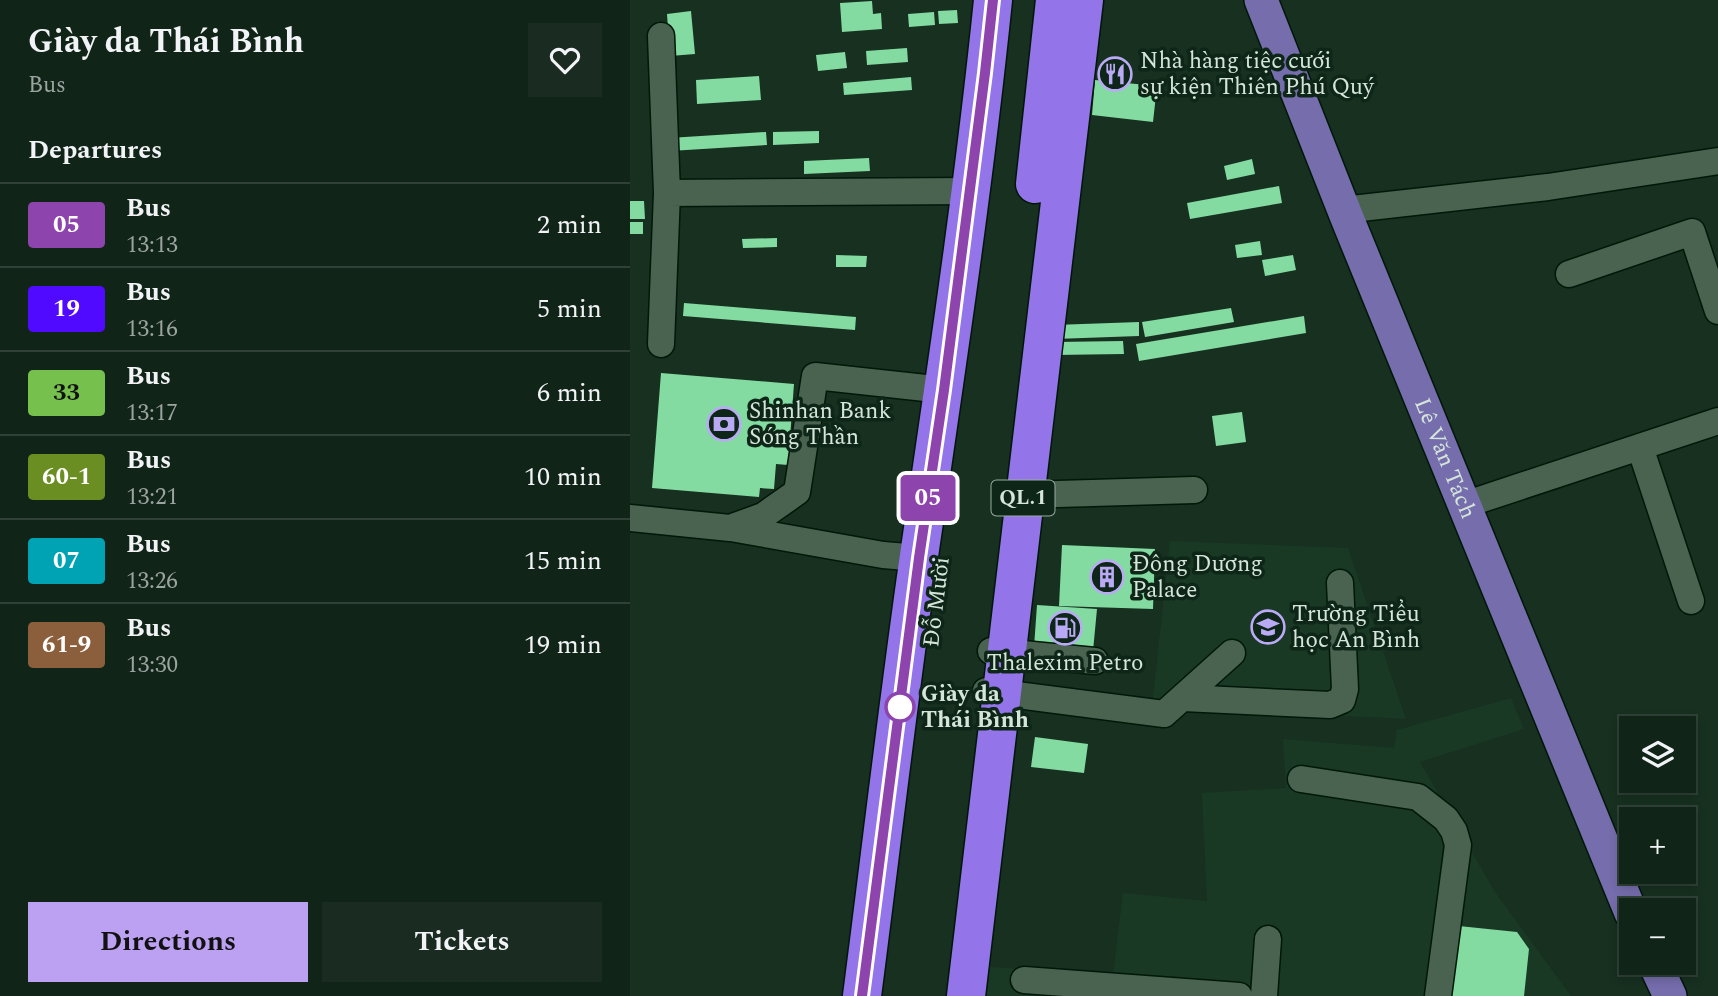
<!DOCTYPE html>
<meta charset="utf-8">
<style>
:root{--surface:#112418;--page:#1a2c21;--text:#f1f3f6;--muted:#9ca4a2;--line:#304137;--accent:#bca0f2}
body{margin:0;font-family:Spectral,serif;background:var(--page);color:var(--text);height:100vh;display:flex;flex-direction:column;font-size:26px;white-space:nowrap}
*{box-sizing:border-box;margin:0}
p{font-size:23px;color:var(--muted)}
.icon{flex:none;width:38px;height:38px;fill:none;stroke:currentColor;stroke-width:2;stroke-linecap:round;stroke-linejoin:round}
.map{position:relative;flex:1;overflow:hidden}
.panel{display:flex;flex-direction:column;background:var(--surface);width:630px}
.panel>*{flex:none}
.badge{padding:0 14px;border-radius:5px;font-size:24px;line-height:46px}
.tools{position:absolute;left:989px;top:716px;display:grid;gap:14px}
.tools a{display:grid;place-items:center;width:77px;height:77px;border-radius:0px;background:var(--surface);box-shadow:0 4px 10px #0003,0 0 0 2px var(--line);font-size:35px}
.map>.badge{position:absolute;translate:-50% -50%;box-shadow:0 0 0 4px #fff}
h2{padding:0 28px;font-size:26px;line-height:63px}
.round{display:grid;place-items:center;flex:none;width:74px;height:74px;border-radius:0px;background:var(--page)}
.overview{display:flex;align-items:center;justify-content:space-between;height:119px;padding:0 28px}
h1{font-size:33px;font-weight:700;line-height:52px}
.cta{display:flex;gap:14px;margin-top:auto;padding:14px 28px}
.cta a{flex:1;height:80px;border-radius:0px;background:var(--accent);color:#111;font-size:28px;font-weight:700;line-height:80px;text-align:center}
.cta a+a{background:var(--page);color:var(--text)}
ul{padding:0;list-style:none}
li{display:flex;align-items:center;gap:21px;height:84px;padding:0 28px;border-top:2px solid var(--line)}
li div{flex:1}
li b{display:block;font-size:26px}
li em{font-style:normal}
li .badge{min-width:77px;font-weight:700;text-align:center}
main{display:flex;flex:1;min-height:0}
.map>svg:first-child{display:block}
.built{fill:#193925}
.building{fill:#83dba1}
.lines{fill:none;stroke-linecap:round;stroke-linejoin:round}
.minor-casing{stroke:#011809;stroke-width:29}
.major-casing{stroke:#011809;stroke-width:36}
.highway-casing{stroke:#011809;stroke-width:41}
.minor{stroke:#496350;stroke-width:26}
.major{stroke:#756dac;stroke-width:33}
.highway{stroke:#9374e9;stroke-width:38}
.line-casing{stroke:#fff;stroke-width:16}
.line{stroke:#8e44ad;stroke-width:10}
.stop-dot{fill:#fff;stroke:#8e44ad;stroke-width:3.5}
.labels{text-anchor:middle;dominant-baseline:central;stroke-width:7;stroke-linejoin:round;paint-order:stroke}
.shield{fill:#0d2617;stroke:#9aaca0;stroke-width:2}
.shield-label{font-size:21px;font-weight:bold;fill:#d6e5da}
.poi-label{font-size:23px;fill:#d6e5da;stroke:#0d2617;text-anchor:start}
.street-label{font-size:23px;fill:#d6e5da;stroke:#0d2617}
.stop-label{font-size:23px;font-weight:bold;fill:#d6e5da;stroke:#0d2617;text-anchor:start}
</style>
<main>
<section class="panel">
<div class="overview"><div><h1>Giày da Thái Bình</h1><p>Bus</p></div><a class="round"><svg class="icon" aria-label="heart" viewBox="0 0 24 24"><path d="M12 20l-8-8c-3-5 5-10 8-4 3-6 11-1 8 4z"/></svg></a></div>
<h2>Departures</h2>
<ul>
<li><span class="badge" style="background:#8e44ad;color:#fff">05</span><div><b>Bus</b><p>13:13</p></div><em>2 min</em></li>
<li><span class="badge" style="background:#4f0aff;color:#fff">19</span><div><b>Bus</b><p>13:16</p></div><em>5 min</em></li>
<li><span class="badge" style="background:#76c04d;color:#111">33</span><div><b>Bus</b><p>13:17</p></div><em>6 min</em></li>
<li><span class="badge" style="background:#6b8e23;color:#fff">60-1</span><div><b>Bus</b><p>13:21</p></div><em>10 min</em></li>
<li><span class="badge" style="background:#00a3b4;color:#fff">07</span><div><b>Bus</b><p>13:26</p></div><em>15 min</em></li>
<li><span class="badge" style="background:#8b5e3c;color:#fff">61-9</span><div><b>Bus</b><p>13:30</p></div><em>19 min</em></li>
</ul>
<div class="cta"><a>Directions</a><a>Tickets</a></div>
</section>
<div class="map">
<svg width="1088" height="996" viewBox="0 0 1088 996">
<rect width="100%" height="100%" fill="#173020"/>
<!-- built -->
<path class="built" d="M540,541L718,548L776,719L522,706Z
M881,698L894,729L790,762L865,892L941,996H356L360,967L483,975L493,893L577,901L572,793L656,788L653,739L764,748L767,730Z"/>
<!-- building -->
<path class="building" d="M242,1L243,14L251,13L252,29L212,32L210,3Z
M327,10L328,23L309,24L308,11Z
M61,11L65,54L40,56L37,14Z
M304,12L305,25L279,27L278,14Z
M277,48L278,62L237,65L236,51Z
M215,52L217,68L188,71L186,55Z
M129,76L131,100L67,104L66,80Z
M281,77L282,90L214,95L213,83Z
M465,80L527,86L523,122L462,115Z
M189,131V143L143,145V132Z
M136,132L137,145L40,151L39,138Z
M239,158L240,171L174,174V161Z
M622,159L625,174L597,180L594,166Z
M649,186L652,203L560,219L557,203Z
M0,201H14L15,219H0Z
M0,222H13V234H0Z
M147,238V247L113,248L112,239Z
M630,241L632,255L607,258L605,245Z
M206,255L237,256L236,267H206Z
M663,255L666,270L635,276L632,260Z
M54,303L226,317L225,330L53,316Z
M601,308L604,322L515,337L512,322Z
M674,316L676,333L509,361L506,344Z
M509,322V336L425,339L424,325Z
M493,341L494,354L425,355V342Z
M31,373L164,384L158,465L146,464L144,489L130,488L129,497L22,488Z
M612,412L616,442L586,446L582,416Z
M432,545L525,549L523,609L429,606Z
M407,605L467,609L463,651L404,647Z
M405,737L458,744L454,773L401,767Z
M819,925L887,932L899,949L894,996H811Z"/>
<g class="lines">
<defs>
<path id="minor" d="M31,36L37,193L31,344
M37,193L339,191
M713,210L918,187L1088,161
M939,274L1062,232L1088,311
M1010,447L1061,601
M394,495L564,490
M834,505L1088,421
M0,518L100,528L133,516L167,492L185,376L314,390
M101,528L253,555L289,558
M361,651L465,661
M356,691L534,714L602,653
M553,698L700,705L712,700L715,689L710,583
M671,779L788,797L816,819L824,831L828,845L808,996
M394,980L609,996
M634,996L638,939"/>
<g id="major">
<path id="s1" d="M631,0L717,218L1001,913"/>
<path d="M1024,962L1040,996"/>
</g>
<path id="highway" d="M405,184L425,0
M232,996C251,849 268,702 289,556C316,371 344,186 363,0
M336,996L454,0"/>
</defs>
<!-- minor casing -->
<use href="#minor" class="minor-casing"/>
<!-- major casing -->
<use href="#major" class="major-casing"/>
<!-- highway casing -->
<use href="#highway" class="highway-casing"/>
<!-- minor -->
<use href="#minor" class="minor"/>
<!-- major -->
<use href="#major" class="major"/>
<!-- highway -->
<use href="#highway" class="highway"/>
</g>
<g class="lines">
<defs>
<path id="line" d="M232,996L289,558L314,390L355,73L363,0"/>
</defs>
<!-- line casing -->
<use href="#line" class="line-casing"/>
<!-- line -->
<use href="#line" class="line"/>
</g>
<!-- icons -->
<defs>
<symbol id="restaurant-ring" viewBox="-11 -11 22 22"><circle r="9.5" fill="#0d2617" stroke="#baaaf6" stroke-width="1.5"/><path d="M-5-6h1v4h1v-4h1v4h1v-4h1v5L-1.5 .5V6h-2V.5L-5-1ZM5-6V6H3V1.5H1.5Q1.5-4 5-6Z" fill="#baaaf6"/></symbol>
<symbol id="bank-ring" viewBox="-11 -11 22 22"><circle r="9.5" fill="#0d2617" stroke="#baaaf6" stroke-width="1.5"/><path d="M-6-4H6V4H-6ZM0-2.3a2.3 2.3 0 1 0 0 4.6a2.3 2.3 0 1 0 0-4.6Z" fill="#baaaf6"/></symbol>
<symbol id="building-ring" viewBox="-11 -11 22 22"><circle r="9.5" fill="#0d2617" stroke="#baaaf6" stroke-width="1.5"/><path d="M-4-6H4V6H1V3H-1V6H-4ZM-2.5-4.3h1.7v1.8h-1.7ZM.8-4.3h1.7v1.8H.8ZM-2.5-1h1.7V.8h-1.7ZM.8-1h1.7V.8H.8Z" fill="#baaaf6"/></symbol>
<symbol id="school-ring" viewBox="-11 -11 22 22"><circle r="9.5" fill="#0d2617" stroke="#baaaf6" stroke-width="1.5"/><path d="M0-5L7-2L0 1L-7-2ZM-4 1L0 2.5L4 1V4Q0 6-4 4Z" fill="#baaaf6"/></symbol>
<symbol id="fuel-ring" viewBox="-11 -11 22 22"><circle r="9.5" fill="#0d2617" stroke="#baaaf6" stroke-width="1.5"/><path d="M-5.5-6h7V0h2V4h1.3V-2.5L3-4.5l.8-.8L6-3V5H2.5V1h-1V6h-7ZM-4.2-4.7v3.2H.2V-4.7Z" fill="#baaaf6"/></symbol>
</defs>
<g fill-rule="evenodd">
<use href="#restaurant-ring" x="466" y="55" width="38" height="38"/>
<use href="#bank-ring" x="75" y="405" width="38" height="38"/>
<use href="#building-ring" x="458" y="558" width="38" height="38"/>
<use href="#school-ring" x="619" y="608" width="38" height="38"/>
<use href="#fuel-ring" x="416" y="609" width="38" height="38"/>
</g>
<!-- markers -->
<circle class="stop-dot" cx="270" cy="707" r="14"/>
<g class="labels">
<!-- shield labels -->
<rect class="shield" x="361.5" y="480.5" width="63" height="35" rx="5"/>
<g class="shield-label">
<text x="393" y="498">QL.1</text>
</g>
<!-- poi labels -->
<g class="poi-label">
<text x="510" y="61">Nhà hàng tiệc cưới<tspan x="510" dy="26">sự kiện Thiên Phú Quý</tspan></text>
<text x="119" y="411">Shinhan Bank<tspan x="119" dy="26">Sóng Thần</tspan></text>
<text x="502" y="564">Đông Dương<tspan x="502" dy="26">Palace</tspan></text>
<text x="662" y="614">Trường Tiểu<tspan x="662" dy="26">học An Bình</tspan></text>
<text x="435" y="663" text-anchor="middle">Thalexim Petro</text>
</g>
<!-- street labels -->
<g class="street-label">
<text stroke="none"><textPath href="#s1" startOffset="494">Lê Văn Tách</textPath></text>
<text transform="translate(307 602) rotate(-83)">Đỗ Mười</text>
</g>
<!-- stop labels -->
<g class="stop-label">
<text x="291" y="694">Giày da<tspan x="291" dy="26">Thái Bình</tspan></text>
</g>
</g>
</svg>
<div class="tools">
<a><svg class="icon" aria-label="layers" viewBox="0 0 24 24"><path d="M12 4l9 5-9 5-9-5zM3 14l9 5 9-5"/></svg></a>
<a>+</a>
<a>−</a>
</div>
<b class="badge" style="left:298px;top:498px;background:#8e44ad;color:#fff">05</b>
</div>
</main>
